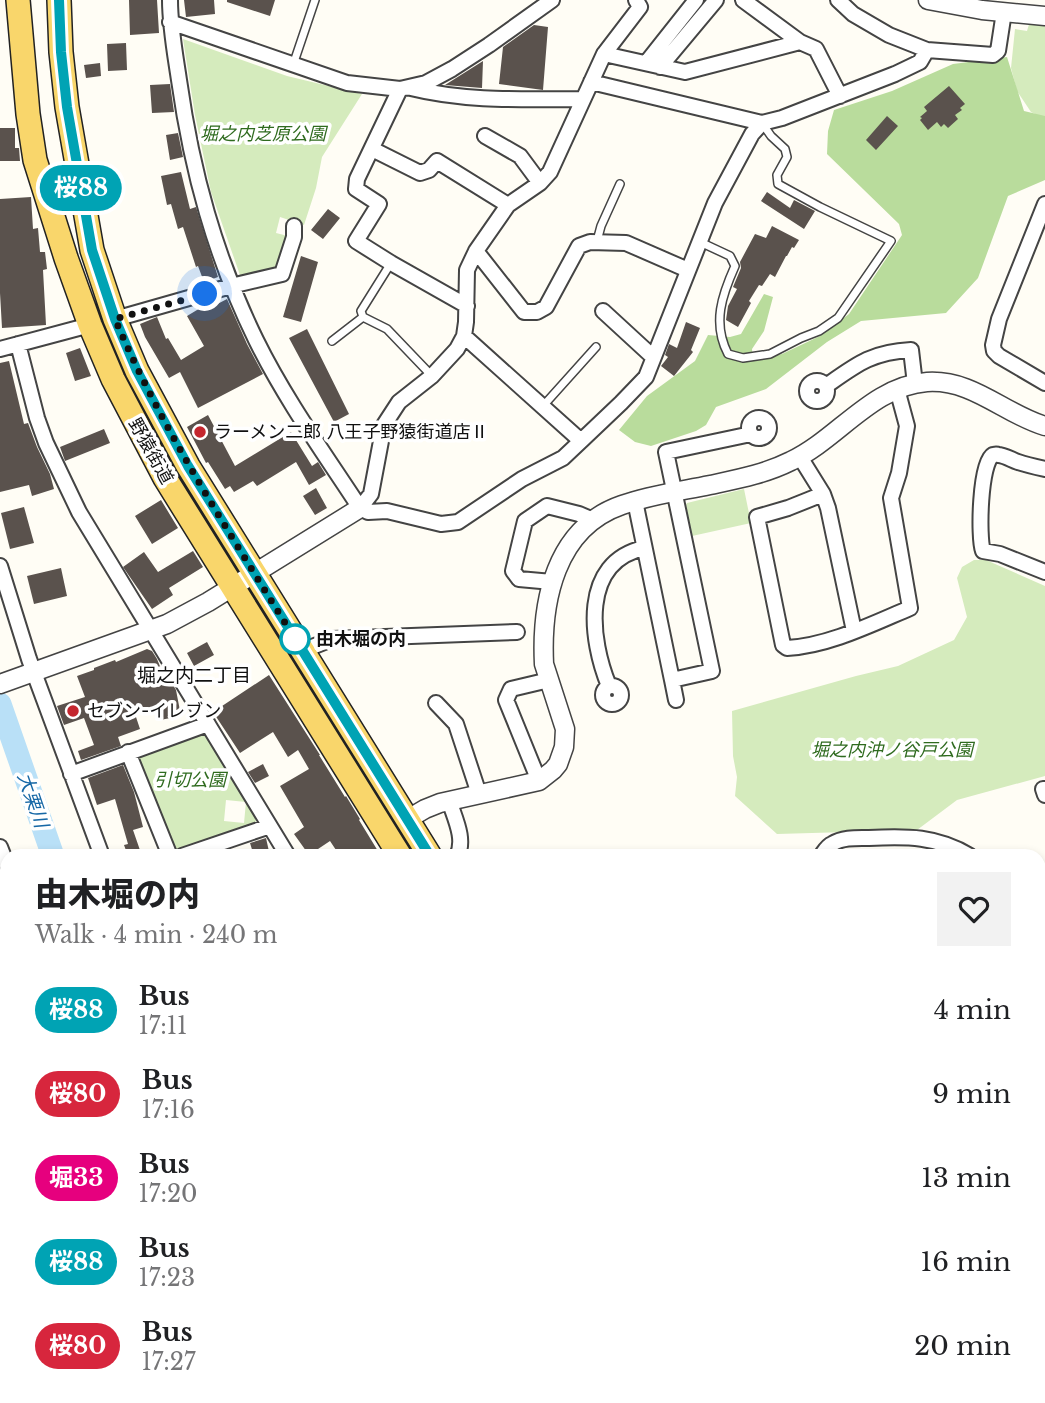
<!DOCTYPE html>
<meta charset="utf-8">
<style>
:root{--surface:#fff;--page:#f2f2f2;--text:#202124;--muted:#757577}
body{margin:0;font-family:"Libre Baskerville","Noto Sans JP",serif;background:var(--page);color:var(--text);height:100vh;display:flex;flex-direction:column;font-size:26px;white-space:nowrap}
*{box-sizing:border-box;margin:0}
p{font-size:23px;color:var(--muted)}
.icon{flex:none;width:38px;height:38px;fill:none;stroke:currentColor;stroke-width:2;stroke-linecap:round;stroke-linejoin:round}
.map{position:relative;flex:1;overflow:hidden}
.drawer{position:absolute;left:0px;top:849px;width:1046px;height:555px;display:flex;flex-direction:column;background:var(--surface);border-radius:21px 21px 0 0;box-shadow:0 4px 10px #0003}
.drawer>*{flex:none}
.badge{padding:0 14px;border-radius:23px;font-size:24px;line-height:46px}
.you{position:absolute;width:35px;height:35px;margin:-18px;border:5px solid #fff;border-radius:50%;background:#1a73e8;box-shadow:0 0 0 10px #1a73e833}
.map>.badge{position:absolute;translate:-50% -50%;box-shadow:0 0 0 4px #fff}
.round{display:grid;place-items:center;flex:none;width:74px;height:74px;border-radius:0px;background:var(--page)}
.headline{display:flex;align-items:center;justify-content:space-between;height:119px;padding:0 35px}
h1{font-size:33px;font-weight:800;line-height:52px}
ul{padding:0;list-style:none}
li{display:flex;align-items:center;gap:21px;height:84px;padding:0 35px}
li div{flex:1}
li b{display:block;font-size:26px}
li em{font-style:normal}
li .badge{min-width:77px;font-weight:700;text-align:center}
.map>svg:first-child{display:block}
.green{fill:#d5ebbd;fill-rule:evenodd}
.forest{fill:#b9dc9c}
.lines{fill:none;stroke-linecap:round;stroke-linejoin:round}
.river{stroke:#b9e0f7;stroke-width:23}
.building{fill:#5a524d}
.service-casing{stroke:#444;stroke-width:10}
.minor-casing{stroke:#444;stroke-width:18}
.tertiary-casing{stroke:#444;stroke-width:21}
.primary-casing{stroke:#222;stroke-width:26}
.service{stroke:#fff;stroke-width:7}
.minor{stroke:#fff;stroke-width:14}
.tertiary{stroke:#fff;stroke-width:18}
.primary{stroke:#f9d66b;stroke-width:23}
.line-casing{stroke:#fff;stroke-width:16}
.line{stroke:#00a3b4;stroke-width:10}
.walk{stroke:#111;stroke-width:7;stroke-dasharray:0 12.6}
.poi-dot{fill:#c4262e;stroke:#fff;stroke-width:2.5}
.stop-dot{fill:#fff;stroke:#00a3b4;stroke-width:3.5}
.labels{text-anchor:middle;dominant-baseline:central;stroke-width:7;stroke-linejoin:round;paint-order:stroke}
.park-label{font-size:18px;font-style:italic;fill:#2f6b1f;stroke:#fff}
.poi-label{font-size:18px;fill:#111;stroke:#fff;text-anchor:start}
.street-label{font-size:18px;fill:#111;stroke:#fff}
.stop-label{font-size:18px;font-weight:bold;fill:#111;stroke:#fff;text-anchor:start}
.neighbourhood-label{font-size:19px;fill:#111;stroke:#fff}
.water-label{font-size:19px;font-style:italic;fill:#1768a6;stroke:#fff}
</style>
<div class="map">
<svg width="1045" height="1403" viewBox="0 0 1045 1403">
<rect width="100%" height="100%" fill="#fffdf5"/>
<!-- green -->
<path class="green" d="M1030,21L1045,23V119L1031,112L1017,91L1011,68L1015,29L1027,31Z
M183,39L287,76L362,94L322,157L316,188L304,225L280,217L276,233L288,236L277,269L241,278L211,192L195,115Z
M744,489L751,523L692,536L686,505L687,503Z
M974,560H986L1045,586V776L957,800L917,830L777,834L735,796L737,777L733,756L732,711L856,676L898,666L954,640L967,617L957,578L962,567Z
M207,730L257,817L254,827L177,851L136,757ZM226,800L246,802L244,823L224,821Z
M7,1030V1396L92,1397L75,1403H0V1032Z"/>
<!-- forest -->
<path class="forest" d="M1007,57L1024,111L1045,116V180L1008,196L978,278L946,313L861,321L827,342L766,389L716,407L706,425L696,431L651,446L635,442L619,430L647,396L695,361L708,335L730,337L741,334L764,294L773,297L764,331L752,349L753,360L782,354L820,336L849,314L902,235L899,224L827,154L828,131L834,110L892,91L953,64Z
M1045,1155V1214L1040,1211V1163Z"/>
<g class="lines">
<!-- river -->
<path class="river" d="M0,704L53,856
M260,1396L262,1403"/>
</g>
<!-- building -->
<path class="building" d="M129,0H157L159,33L130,35Z
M184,0H214L215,14L186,17Z
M227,0H275L270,16L227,2Z
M534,25L548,27L543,90L499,84L503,47Z
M126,43L127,70L108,71L107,44Z
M483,61L482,88L445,85Z
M100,63L101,76L86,78L84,65Z
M170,84L174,112L152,113L150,85Z
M949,86L965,104L960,108L962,110L955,115L958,119L948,128L944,124L941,127L937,122L928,130L920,120L922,118L920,117L927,111L924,107Z
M887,116L898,126L876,150L866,140Z
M0,128H15V148H19L20,161H0Z
M178,133L183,157L170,160L166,135Z
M181,172L190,209L196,207L218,277L204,282L198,266L196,267L183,227L178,229L171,204L167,205L161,176Z
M767,192L790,208L794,200L815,211L804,229L761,201Z
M31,197L33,229L38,228L40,252H45L47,269L43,270L46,325L2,328L0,293V199Z
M328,209L340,218L323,239L311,230Z
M772,226L799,240L794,248L792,247L787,256H786L775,277L770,274L762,286L759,285L749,301L751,303L738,327L726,320L728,306L737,289L733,287L741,268L740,262L755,234L766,238Z
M301,256L318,262L301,322L283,317Z
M227,299L247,344L263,374L198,408L180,372L169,378L145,337L140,324L157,317L166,339L168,338L181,360L204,346L187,316L202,307L204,311Z
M686,322L700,328L691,350L693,352L674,376L661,366L668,357L665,355L669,344L677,348Z
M307,329L349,414L334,422L289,338Z
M80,348L91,376L75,381L66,353Z
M9,361L24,424L28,423L37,447L50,474L54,489L32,496L29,485L0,492V363Z
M208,415L235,466L291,432L312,466L318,462L326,475L309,485L296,462L257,486L253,481L234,492L230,486L225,489L208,462L206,463L187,427Z
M104,429L110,443L65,461L60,447Z
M316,488L327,508L315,515L303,496Z
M161,500L178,528L152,544L135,516Z
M24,507L34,543L10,549L1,513Z
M193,551L203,567L169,588L173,595L152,609L123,567L144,552L158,572Z
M61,568L67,596L34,604L27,576Z
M207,642L214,655L194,666L187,653Z
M147,649L152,651L157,659L168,686L173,685L176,690L181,716L160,720L158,708L135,714L140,729L118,737L121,746L81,760L78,751L94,745L84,718L64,725L57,706L85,697L77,676L94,670V668L115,660L116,662Z
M269,675L320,755H319L345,797L346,796L360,819L359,820L381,856H340L330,841L309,855L294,834L304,827L280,786L309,769L298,750L288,757L273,732L240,753L213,712Z
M263,764L269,776L255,783L248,772Z
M123,765L134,792L143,827L133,830L142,856H128L124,845L128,844L115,799L97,805L88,778Z
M266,838L270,856H254L250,843Z"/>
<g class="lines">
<defs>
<path id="service" d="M293,65L315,0
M597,241L601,226L620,184
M700,242L730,256L735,266C722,295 712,323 728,354L743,358L770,354L801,338L819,331L838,318L891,241L820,207L778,184L777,175L787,157L785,149L771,136L762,123
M391,263L361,311L363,317L387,329L432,376
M332,341L363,317
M543,406L596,347
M1040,1134L1045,1126
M1040,1337L1045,1338"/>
<path id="minor" d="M170,0C170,27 175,53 179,80C192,172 215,256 256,340C285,399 324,453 360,508L368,512L387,511L441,524L458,522L522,479L563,458L581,441
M743,0L800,42
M838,0L853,14L889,35L927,50L993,55L998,51L1004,12
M170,22L347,83L400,89L426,83L452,69L489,45L552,0
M604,54L685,72L800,42L816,49L840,96
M646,63L696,0
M660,67L716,0
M591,82L762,123
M411,88C467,102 525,99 582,99
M400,89L357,179L356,189L379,204L356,241L391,263L467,306
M485,136L520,156L540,183
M372,149L420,173L429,170L437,161L508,205
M1045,204L999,319L993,345L994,351L999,356L1045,383
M476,251L524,312H537L546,307L579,246L590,242L626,243L688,270
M603,311L653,357
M115,319L231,286L282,274L294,237V226
M464,336L581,441L621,403L646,377L715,203L752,134L762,123L782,118L895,74L920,62L927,50
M18,344L37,418L46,443L79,512L288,856
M0,349L90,325
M807 391a10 10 0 1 1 20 0a10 10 0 1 1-20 0Z
M826,386C857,364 872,352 911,350L915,384
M749 428a10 10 0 1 1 20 0a10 10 0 1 1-20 0Z
M800,457L823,494L788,508L757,517L783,645L787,648C828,646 872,624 910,608L891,498L899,473L907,426L897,389
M1045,469C1036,467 1027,465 1018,462C1012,460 1004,455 998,455C996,454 994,455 993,455C980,462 978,537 983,551L1000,554L1045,572
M823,494L828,508L854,631
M635,501L672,680L712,671L666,452L751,434
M360,508L371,494L384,425L399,402L432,376L457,349L464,336L466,322L467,270L476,251L508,205L540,183L550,172L604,54L640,7L636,0
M0,566L29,659L102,856
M552,582L519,579L513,571L525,521L547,506L579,514L593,520
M302,651L332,639L517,632
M672,680L676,700
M603 695a9 9 0 1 1 18 0a9 9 0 1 1-18 0Z
M609,686C590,640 580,562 644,548
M436,703L456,724L479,794
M128,752L170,856
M71,774L208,724
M539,781L506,700L511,689L549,680
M1045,789H1043L1045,795
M449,800C454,817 466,839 457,856
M0,847L7,865
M182,856L270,826
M821,856C824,852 827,846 832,844C843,837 857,838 869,838C907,836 937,836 970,856
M1040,910L1045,912
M1040,951L1045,953
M0,1028L7,1025
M202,1396L204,1403
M308,1396L311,1403
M416,1396L418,1403
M773,1396L778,1403
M569,1403L571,1396"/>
<path id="tertiary" d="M928,0L982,10L1045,16
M0,684L167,624L208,602L360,508
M408,819L425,809L440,803L539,781L553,770L558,764L564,747L565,729L544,664C541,602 555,528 622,505C650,495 681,491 710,485C738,479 765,474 791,461C838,439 872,386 927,382C973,379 1004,414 1045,426
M1040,1009H1045
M112,1403L129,1396"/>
<path id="primary" d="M18,0L28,114L35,160L66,258L90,325L113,379L165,478L400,856
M59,0L61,52L67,107L92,250L115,319L137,371L188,466L430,856
M726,1396L728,1403
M753,1396L756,1403"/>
</defs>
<!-- service casing -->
<use href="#service" class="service-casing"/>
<!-- minor casing -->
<use href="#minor" class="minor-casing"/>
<!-- tertiary casing -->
<use href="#tertiary" class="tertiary-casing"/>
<!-- primary casing -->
<use href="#primary" class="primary-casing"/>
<!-- service -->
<use href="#service" class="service"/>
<!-- minor -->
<use href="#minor" class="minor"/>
<!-- tertiary -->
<use href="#tertiary" class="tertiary"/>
<!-- primary -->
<use href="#primary" class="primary"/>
</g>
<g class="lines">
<defs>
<path id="line" d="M59,0L61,52L67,107L92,250L115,319L137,371L188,466L430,856"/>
</defs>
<!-- line casing -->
<use href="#line" class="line-casing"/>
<!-- line -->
<use href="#line" class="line"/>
<!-- walk -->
<path class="walk" d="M205,294L115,319C163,432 231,535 295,639"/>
</g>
<!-- markers -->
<g class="poi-dot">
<circle cx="200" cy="432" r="7"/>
<circle cx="73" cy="711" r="7"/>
</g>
<circle class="stop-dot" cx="295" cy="639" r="14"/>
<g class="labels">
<!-- park labels -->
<g class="park-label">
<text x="263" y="134">堀之内芝原公園</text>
<text x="892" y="750">堀之内沖ノ谷戸公園</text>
<text x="190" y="780">引切公園</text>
</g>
<!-- poi labels -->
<g class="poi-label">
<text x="214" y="432">ラーメン二郎 八王子野猿街道店Ⅱ</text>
<text x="87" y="711">セブン-イレブン</text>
</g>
<!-- street labels -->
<g class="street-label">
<text transform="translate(151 451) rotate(61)">野猿街道</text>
</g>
<!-- stop labels -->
<g class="stop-label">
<text x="316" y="639">由木堀の内</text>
</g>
<!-- neighbourhood labels -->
<g class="neighbourhood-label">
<text x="194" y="675">堀之内二丁目</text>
</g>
<!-- water labels -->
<g class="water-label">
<text transform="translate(33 800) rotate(71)">大栗川</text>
</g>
</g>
</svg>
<div class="you" style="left:205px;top:294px"></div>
<b class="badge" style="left:81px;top:188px;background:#00a3b4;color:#fff">桜88</b>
<section class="drawer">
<div class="headline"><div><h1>由木堀の内</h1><p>Walk · 4 min · 240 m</p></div><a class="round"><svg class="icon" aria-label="heart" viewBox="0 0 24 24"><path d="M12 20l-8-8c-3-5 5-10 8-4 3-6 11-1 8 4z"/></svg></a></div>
<ul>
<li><span class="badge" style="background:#00a3b4;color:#fff">桜88</span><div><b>Bus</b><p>17:11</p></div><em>4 min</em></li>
<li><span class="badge" style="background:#d7263d;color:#fff">桜80</span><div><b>Bus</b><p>17:16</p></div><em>9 min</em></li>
<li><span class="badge" style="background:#e6007e;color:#fff">堀33</span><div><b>Bus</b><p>17:20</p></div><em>13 min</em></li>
<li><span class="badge" style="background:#00a3b4;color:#fff">桜88</span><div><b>Bus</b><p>17:23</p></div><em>16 min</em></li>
<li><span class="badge" style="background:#d7263d;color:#fff">桜80</span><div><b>Bus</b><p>17:27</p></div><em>20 min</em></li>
</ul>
</section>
</div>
